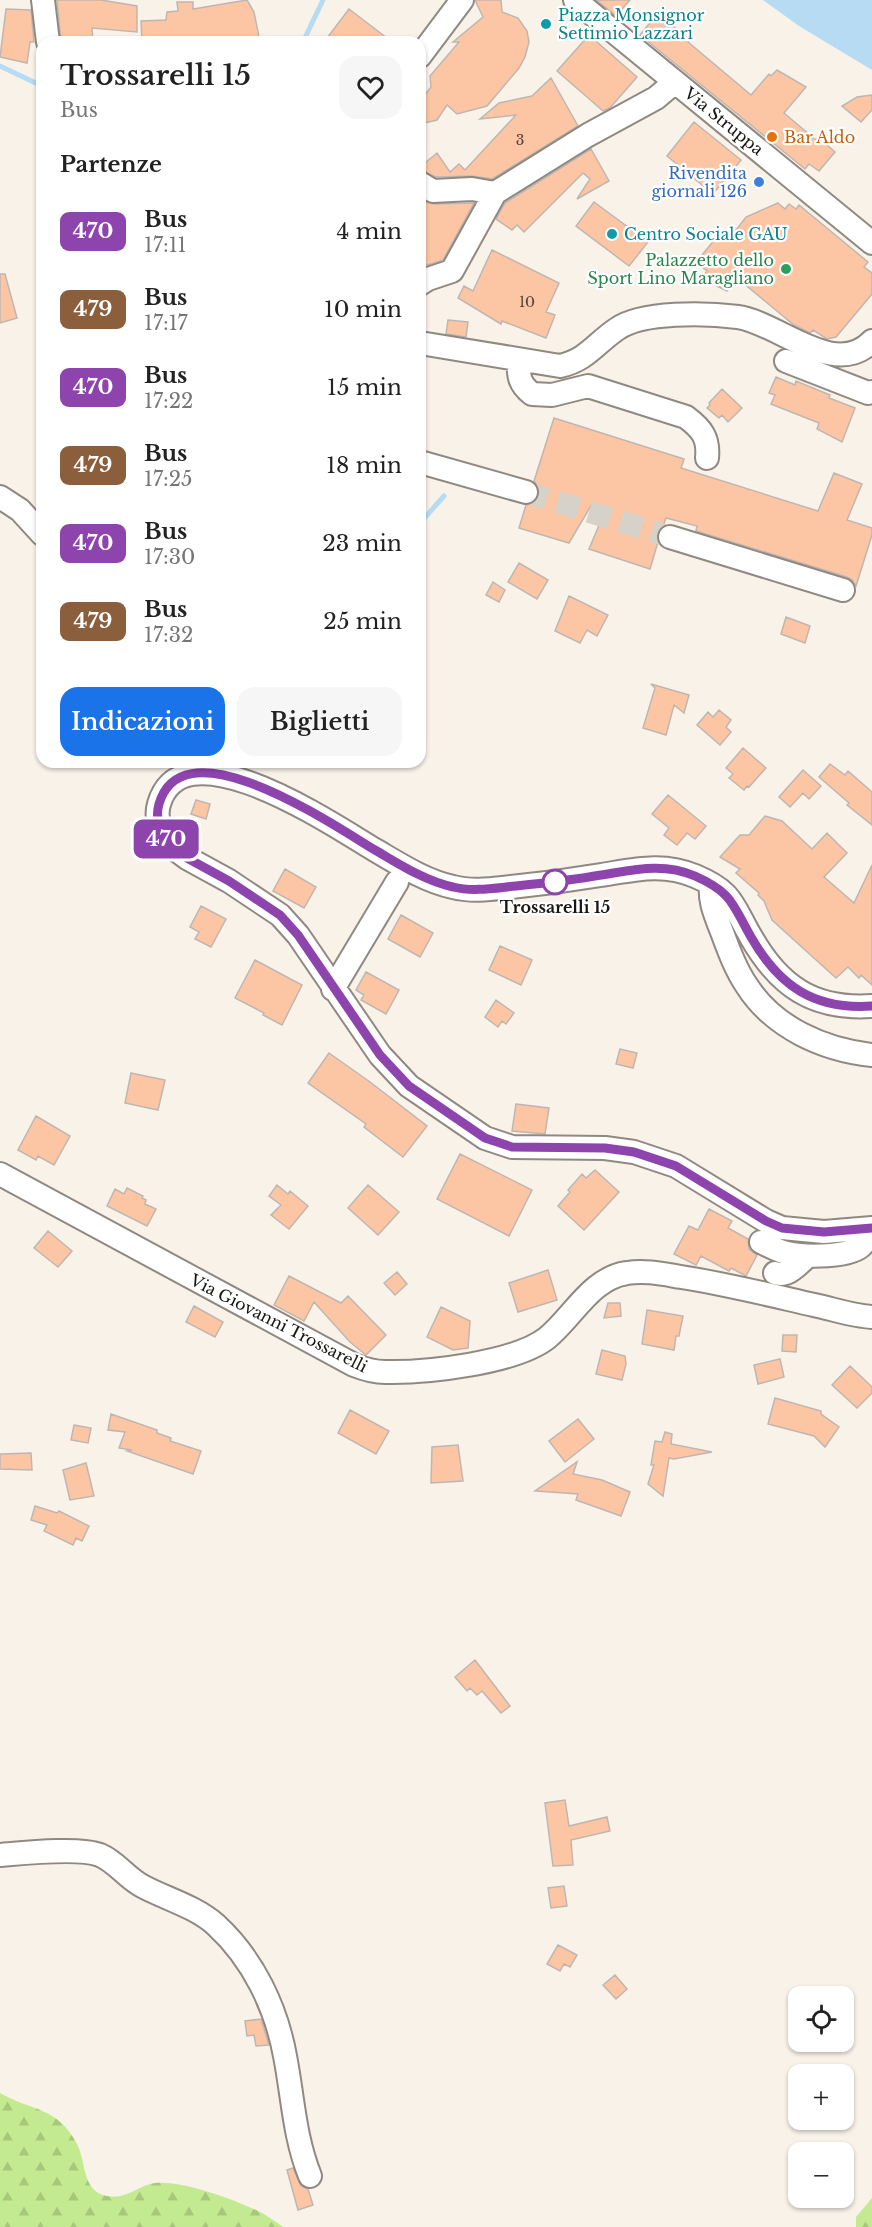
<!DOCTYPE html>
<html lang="it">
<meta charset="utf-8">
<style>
:root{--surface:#fff;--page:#f6f6f6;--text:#222;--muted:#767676;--accent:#1a73e8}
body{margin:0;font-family:"Libre Baskerville",serif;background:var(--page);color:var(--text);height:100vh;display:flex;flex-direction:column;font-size:22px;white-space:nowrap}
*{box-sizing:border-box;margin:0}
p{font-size:20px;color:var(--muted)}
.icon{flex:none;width:33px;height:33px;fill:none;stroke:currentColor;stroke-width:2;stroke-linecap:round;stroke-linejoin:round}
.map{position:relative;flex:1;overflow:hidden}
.side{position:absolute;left:36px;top:36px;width:390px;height:732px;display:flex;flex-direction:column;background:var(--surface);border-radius:18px;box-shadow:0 2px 4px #0004}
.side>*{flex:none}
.badge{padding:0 12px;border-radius:9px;font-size:21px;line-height:39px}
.buttons{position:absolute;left:788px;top:1986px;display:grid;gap:12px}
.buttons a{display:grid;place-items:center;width:66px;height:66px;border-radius:12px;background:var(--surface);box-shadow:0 2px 4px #0004;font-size:30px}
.map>.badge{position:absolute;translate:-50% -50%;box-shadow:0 0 0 3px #fff}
h2{padding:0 24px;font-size:22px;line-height:54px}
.round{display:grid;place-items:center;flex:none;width:63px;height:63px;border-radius:18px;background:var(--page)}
.head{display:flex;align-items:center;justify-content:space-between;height:102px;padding:0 24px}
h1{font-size:28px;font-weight:600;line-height:45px}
.action{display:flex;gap:12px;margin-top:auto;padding:12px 24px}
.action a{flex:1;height:69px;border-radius:18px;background:var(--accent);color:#fff;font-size:24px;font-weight:600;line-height:69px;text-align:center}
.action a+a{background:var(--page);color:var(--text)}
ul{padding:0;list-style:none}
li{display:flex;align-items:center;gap:18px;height:78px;padding:0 24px}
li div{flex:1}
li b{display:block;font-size:22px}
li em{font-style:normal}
li .badge{min-width:66px;font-weight:700;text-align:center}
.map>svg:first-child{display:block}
.forest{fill:url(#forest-firs)}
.water{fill:#b6dbf3}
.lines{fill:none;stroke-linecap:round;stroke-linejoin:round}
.stream{stroke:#b6dbf3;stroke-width:5}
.building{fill:#fcc6a4;stroke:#c0b6b1;stroke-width:1.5}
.minor-tunnel{stroke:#d6d1c9;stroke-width:22;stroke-dasharray:22 11;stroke-linecap:butt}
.minor-casing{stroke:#8f8982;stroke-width:26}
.minor{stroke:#fff;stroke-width:22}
.line-casing{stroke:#fff;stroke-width:14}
.line{stroke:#8e44ad;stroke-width:9}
.culture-dot{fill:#0f9aa8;stroke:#fff;stroke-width:2}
.food-dot{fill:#e8710a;stroke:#fff;stroke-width:2}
.shop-dot{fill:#3f7fe0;stroke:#fff;stroke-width:2}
.leisure-dot{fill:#2e9e5b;stroke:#fff;stroke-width:2}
.stop-dot{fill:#fff;stroke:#8e44ad;stroke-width:3}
.labels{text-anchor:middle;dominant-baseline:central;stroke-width:4.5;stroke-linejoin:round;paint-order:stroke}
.number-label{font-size:14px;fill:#514237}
.culture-label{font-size:16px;fill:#0d838f;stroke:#fff;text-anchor:start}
.street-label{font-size:16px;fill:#181613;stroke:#fff}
.food-label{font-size:16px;fill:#c56008;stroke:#fff;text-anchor:start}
.shop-label{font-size:16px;fill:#366cbe;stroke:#fff;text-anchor:end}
.leisure-label{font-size:16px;fill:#27864d;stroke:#fff;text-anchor:end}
.stop-label{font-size:16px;font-weight:bold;fill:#181613;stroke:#fff}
</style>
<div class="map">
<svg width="872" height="2227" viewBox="0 0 872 2227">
<defs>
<pattern id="forest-firs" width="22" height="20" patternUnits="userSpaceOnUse" patternTransform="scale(1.5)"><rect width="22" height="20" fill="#c3ea90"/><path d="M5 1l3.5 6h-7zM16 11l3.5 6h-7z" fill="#a7c87b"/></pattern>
</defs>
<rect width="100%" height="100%" fill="#f8f2e9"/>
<!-- forest -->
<path class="forest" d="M0,2093C33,2112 57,2106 77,2144C86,2161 82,2188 103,2195C125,2202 138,2185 155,2183C182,2180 236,2200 260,2212C268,2216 276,2222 283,2227H0Z
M872,2198V2227H856V2217Z"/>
<!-- water -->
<path class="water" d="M763,0H872V70L799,26Z"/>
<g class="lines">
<!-- stream -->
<path class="stream" d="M303,42L323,0
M0,66L42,86
M420,523L444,496"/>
</g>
<!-- building -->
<path class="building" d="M57,0H101L137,6V32L92,28L93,42H61Z
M247,0L254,12L260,42H142L141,21L166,20L167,12L178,11L177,2H193V9Z
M475,0H501L502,12L518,18L527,31L529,42L525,57L519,68L487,106L457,114L447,105L437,120L420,124V101L431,87L430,76L459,42H453L483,17Z
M596,0H630L616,16Z
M6,9L31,10L34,42H30L27,63L0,57Z
M349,9L392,42H324Z
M658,13L690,40L688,42L751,95L769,74L771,76L777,70L806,87L784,113L816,140L818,137L835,152L819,171L809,164L805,169L640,35Z
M589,35L637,77L610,108L603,111L557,71Z
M551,78L578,126L492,179L472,176L436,177L420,170V167L437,153L450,172L459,164L465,170L516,115L480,119L499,103L532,96Z
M872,95V110L861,122L842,106L857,97Z
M694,122L741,160L713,194L667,156Z
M591,149L609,181L577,199L590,179L583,173L524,232L517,225L512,230L496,219L505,203Z
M420,199L434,204L474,203L443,260L428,265L420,262Z
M594,202L648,242L629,266L576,226Z
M778,203L785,209L789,204L796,209L799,205L868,262L864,267L872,273V294L836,337L827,339L813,330L810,333L794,325L737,278L727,291L717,286L704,275L707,271L696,262L717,237L736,230L746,217Z
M492,250L559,283L546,312L555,315L546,338L502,321L501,324L458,298L464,286L473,291Z
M0,274H5L17,318L0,323Z
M448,320L468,322L466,337L446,334Z
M776,377L795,385L796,381L830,395L829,398L855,408L842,442L817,429L819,423L771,404L775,395L769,393Z
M722,389L742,408L728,422L722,415L719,418L707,408L710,405L709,403Z
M554,418L684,459L681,468L818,511L834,473L862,484L847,520L872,528V535L856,586L852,580L847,577L696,531L697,526L666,518L663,526L657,533L658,542L650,569L589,549L605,511L592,504L569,543L519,528L526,505L535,502L539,496V488L534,481Z
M519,563L548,580L537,599L508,582Z
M493,582L505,590L499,602L486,595Z
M569,596L608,615L597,636L587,630L580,643L555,631Z
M786,617L810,626L805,643L781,634Z
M651,684L689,695L684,713L674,705L666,735L643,728L655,688Z
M719,710L731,720L726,727L731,732L720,745L697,725L708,712L713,717Z
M743,748L766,768L749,787L747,786L744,790L729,778L733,774L726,768Z
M830,764L845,775L848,771L872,792V825L847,805L849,803L819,777Z
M803,770L821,786L809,799L803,793L790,807L779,797Z
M668,795L706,826L695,839L687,833L677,845L664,835L669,828L652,814Z
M196,800L210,804L206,819L191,814Z
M765,816L782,821L812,849L827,833L847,853L824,877L854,903L872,865V985L861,975L859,978L848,967L836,978L772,920L764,901L758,895L759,893L736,873L740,869L720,857L740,835H749Z
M285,869L316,887L304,908L273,891Z
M201,906L226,919L211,947L195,939L199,932L190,927Z
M401,915L433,933L420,957L388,939Z
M500,946L532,960L521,985L489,970Z
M255,960L302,985L282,1025L263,1015L264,1013L235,998Z
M366,972L399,990L386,1014L361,1000L364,995L356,990Z
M496,1000L514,1013L506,1024L502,1021L498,1027L485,1017Z
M620,1049L637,1053L633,1068L616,1064Z
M329,1053L370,1082L427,1126L403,1157L364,1127L366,1124L308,1083Z
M131,1073L165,1080L158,1110L125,1103Z
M516,1104L549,1108L545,1134L512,1131Z
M36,1116L70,1136L54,1165L38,1156L36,1160L18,1150Z
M460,1154L532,1190L509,1236L437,1199Z
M595,1170L619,1192L584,1230L558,1206L570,1192L568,1190L582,1174L586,1178Z
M277,1185L288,1194L290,1191L308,1206L289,1229L271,1215L281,1205L269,1196Z
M368,1185L399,1212L378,1235L348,1208Z
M127,1188L143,1196L142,1198L146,1200L145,1204L156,1209L147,1226L107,1206L115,1189L124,1194Z
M709,1209L732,1221L728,1228L748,1239L749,1249L757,1255L746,1276L731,1268L729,1271L701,1256L696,1265L674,1254L689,1226L698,1230Z
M48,1231L72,1251L58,1267L34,1248Z
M548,1270L557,1300L518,1312L509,1283Z
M397,1272L407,1284L395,1295L384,1283Z
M289,1276L341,1303L348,1296L386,1335L366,1355L350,1342L314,1302L304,1321L274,1305Z
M608,1303H620L621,1316L604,1318Z
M194,1306L223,1322L215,1337L186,1322Z
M441,1307L470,1321L468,1348L453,1350L427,1337Z
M647,1310L683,1316L679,1336H676L674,1350L642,1344Z
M783,1335H797L796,1352L782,1351Z
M602,1350L625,1356L626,1364L622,1380L596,1374Z
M780,1359L784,1377L758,1384L754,1365Z
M850,1366L872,1387V1393L857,1408L832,1385Z
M775,1398L821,1411V1414L839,1427L825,1447L814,1436L768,1424Z
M350,1410L389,1431L376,1454L338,1433Z
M111,1414L157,1430V1433L171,1438L170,1441L201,1451L193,1474L127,1451L132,1450L119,1448L125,1432L108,1430Z
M578,1419L594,1439L565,1462L549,1441Z
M74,1425L91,1428L88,1443L71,1440Z
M665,1432L672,1434L671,1444L712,1452L674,1459L669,1458L663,1496L648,1484L654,1465H651L655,1441L662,1442Z
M458,1445L463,1481L431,1483L432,1447Z
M31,1453L32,1470L0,1469V1454Z
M577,1462L573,1474L602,1480L630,1492L621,1516L576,1500L578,1494L535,1491Z
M86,1463L94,1496L70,1500L63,1470Z
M35,1506L57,1513L59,1511L89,1526L82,1541L76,1538L73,1545L44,1531L47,1525L31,1520Z
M475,1660L510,1706L501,1713L482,1691L477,1695L470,1688L467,1691L455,1677Z
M565,1800L569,1826L607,1817L610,1831L571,1840L573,1865L553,1866L545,1803Z
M564,1886L567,1906L551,1908L548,1888Z
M558,1945L577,1955L570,1967L564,1964L560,1971L547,1964Z
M615,1975L627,1989L616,1999L603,1985Z
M261,2019L269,2045L256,2046L254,2035L247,2036L245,2021Z
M293,2168L301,2186L308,2189L313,2205L298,2210L287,2170Z"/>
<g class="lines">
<!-- minor-tunnel -->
<path class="minor-tunnel" d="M526,492L670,537"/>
<defs>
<path id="minor" d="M43,0L48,42
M575,0L872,243
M420,56L462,0
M420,183L433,191L472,189L495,193L588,135L656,98L675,82
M420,284L428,279L452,271L495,193
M420,343L560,366C587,360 596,343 617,329C642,311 707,313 738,317C779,323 835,380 872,341
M519,360C518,375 519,384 532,394L552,395L588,386L686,417C702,429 709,438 707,458
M786,361L868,393L872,392
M420,462L526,492
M0,497L20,510L42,534
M670,537L843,590
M711,884C709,902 716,916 722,932C729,951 736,970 747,986C774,1028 824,1050 872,1055
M333,989L397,882
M872,1006C813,1010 779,986 751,937C732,904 733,892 695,876C663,862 633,870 601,875C571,880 541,884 511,887C492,889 472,892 453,887C425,881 399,864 375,850C336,827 183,722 159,804C154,821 163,837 175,849L187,858L229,881L280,915L298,935L380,1055L409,1086L485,1138L512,1147L605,1148L634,1152L676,1166L766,1221L782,1228L824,1232L872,1228
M0,1174L354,1365C364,1369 374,1372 385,1372C426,1373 515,1363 547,1338C573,1317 591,1278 627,1273C645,1270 663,1274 681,1277C726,1284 770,1295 814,1305C833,1309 853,1316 872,1317
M761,1242C769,1246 778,1251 787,1253C804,1257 853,1258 863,1244L862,1229
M775,1273C788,1278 798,1264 808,1256
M0,1855C24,1853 79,1847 100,1855C117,1862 127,1879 144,1887C167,1899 196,1907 216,1925C253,1959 276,2007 285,2056C293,2097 294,2136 310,2176"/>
</defs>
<!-- minor casing -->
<use href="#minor" class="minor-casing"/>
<!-- minor -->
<use href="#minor" class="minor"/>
</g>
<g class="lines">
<defs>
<path id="line" d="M872,1006C814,1010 779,986 751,937C732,904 733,893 695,876C663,862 633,870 601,875C573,880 545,883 516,886C495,888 473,892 453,887C425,881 399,864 375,850C336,827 183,721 159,804C154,821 163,837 175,849L187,858L229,881L280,915L298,935L380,1055L409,1086L485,1138L512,1147L605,1148L634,1152L676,1166L766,1221L782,1228L824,1232L872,1228"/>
</defs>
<!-- line casing -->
<use href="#line" class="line-casing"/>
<!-- line -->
<use href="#line" class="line"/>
</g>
<!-- markers -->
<g class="culture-dot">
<circle cx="546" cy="24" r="6"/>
<circle cx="612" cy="234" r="6"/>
</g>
<circle class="food-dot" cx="772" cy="137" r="6"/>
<circle class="shop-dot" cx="759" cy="182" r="6"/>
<circle class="leisure-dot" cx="786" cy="269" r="6"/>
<circle class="stop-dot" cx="555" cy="882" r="12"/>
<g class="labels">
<!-- number labels -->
<g class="number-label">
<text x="520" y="140">3</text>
<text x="527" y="302">10</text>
</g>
<!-- culture labels -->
<g class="culture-label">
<text x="558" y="15">Piazza Monsignor<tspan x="558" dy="18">Settimio Lazzari</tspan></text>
<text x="624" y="234">Centro Sociale GAU</text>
</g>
<!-- street labels -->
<g class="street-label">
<text transform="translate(724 121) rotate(39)">Via Struppa</text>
<text transform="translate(279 1323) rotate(27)">Via Giovanni Trossarelli</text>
</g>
<!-- food labels -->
<g class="food-label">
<text x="784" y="137">Bar Aldo</text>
</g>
<!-- shop labels -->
<g class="shop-label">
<text x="747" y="173">Rivendita<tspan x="747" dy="18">giornali 126</tspan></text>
</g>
<!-- leisure labels -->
<g class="leisure-label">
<text x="774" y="260">Palazzetto dello<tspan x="774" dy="18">Sport Lino Maragliano</tspan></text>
</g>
<!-- stop labels -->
<g class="stop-label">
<text x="555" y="907">Trossarelli 15</text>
</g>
</g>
</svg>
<div class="buttons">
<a><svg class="icon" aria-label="locate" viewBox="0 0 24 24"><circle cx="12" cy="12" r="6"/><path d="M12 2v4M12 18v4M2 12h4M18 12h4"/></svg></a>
<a>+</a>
<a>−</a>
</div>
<b class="badge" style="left:166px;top:839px;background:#8e44ad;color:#fff">470</b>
<section class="side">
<div class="head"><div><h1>Trossarelli 15</h1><p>Bus</p></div><a class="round"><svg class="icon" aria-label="heart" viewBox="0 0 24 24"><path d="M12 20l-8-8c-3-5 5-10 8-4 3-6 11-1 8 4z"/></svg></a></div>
<h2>Partenze</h2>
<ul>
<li><span class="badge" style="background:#8e44ad;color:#fff">470</span><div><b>Bus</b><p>17:11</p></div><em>4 min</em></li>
<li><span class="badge" style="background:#8b5e3c;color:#fff">479</span><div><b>Bus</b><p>17:17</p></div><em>10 min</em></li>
<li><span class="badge" style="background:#8e44ad;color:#fff">470</span><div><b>Bus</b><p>17:22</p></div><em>15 min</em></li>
<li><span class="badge" style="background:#8b5e3c;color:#fff">479</span><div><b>Bus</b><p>17:25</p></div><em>18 min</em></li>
<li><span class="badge" style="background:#8e44ad;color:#fff">470</span><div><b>Bus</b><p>17:30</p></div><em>23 min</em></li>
<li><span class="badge" style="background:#8b5e3c;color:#fff">479</span><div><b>Bus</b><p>17:32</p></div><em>25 min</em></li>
</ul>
<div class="action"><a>Indicazioni</a><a>Biglietti</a></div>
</section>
</div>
